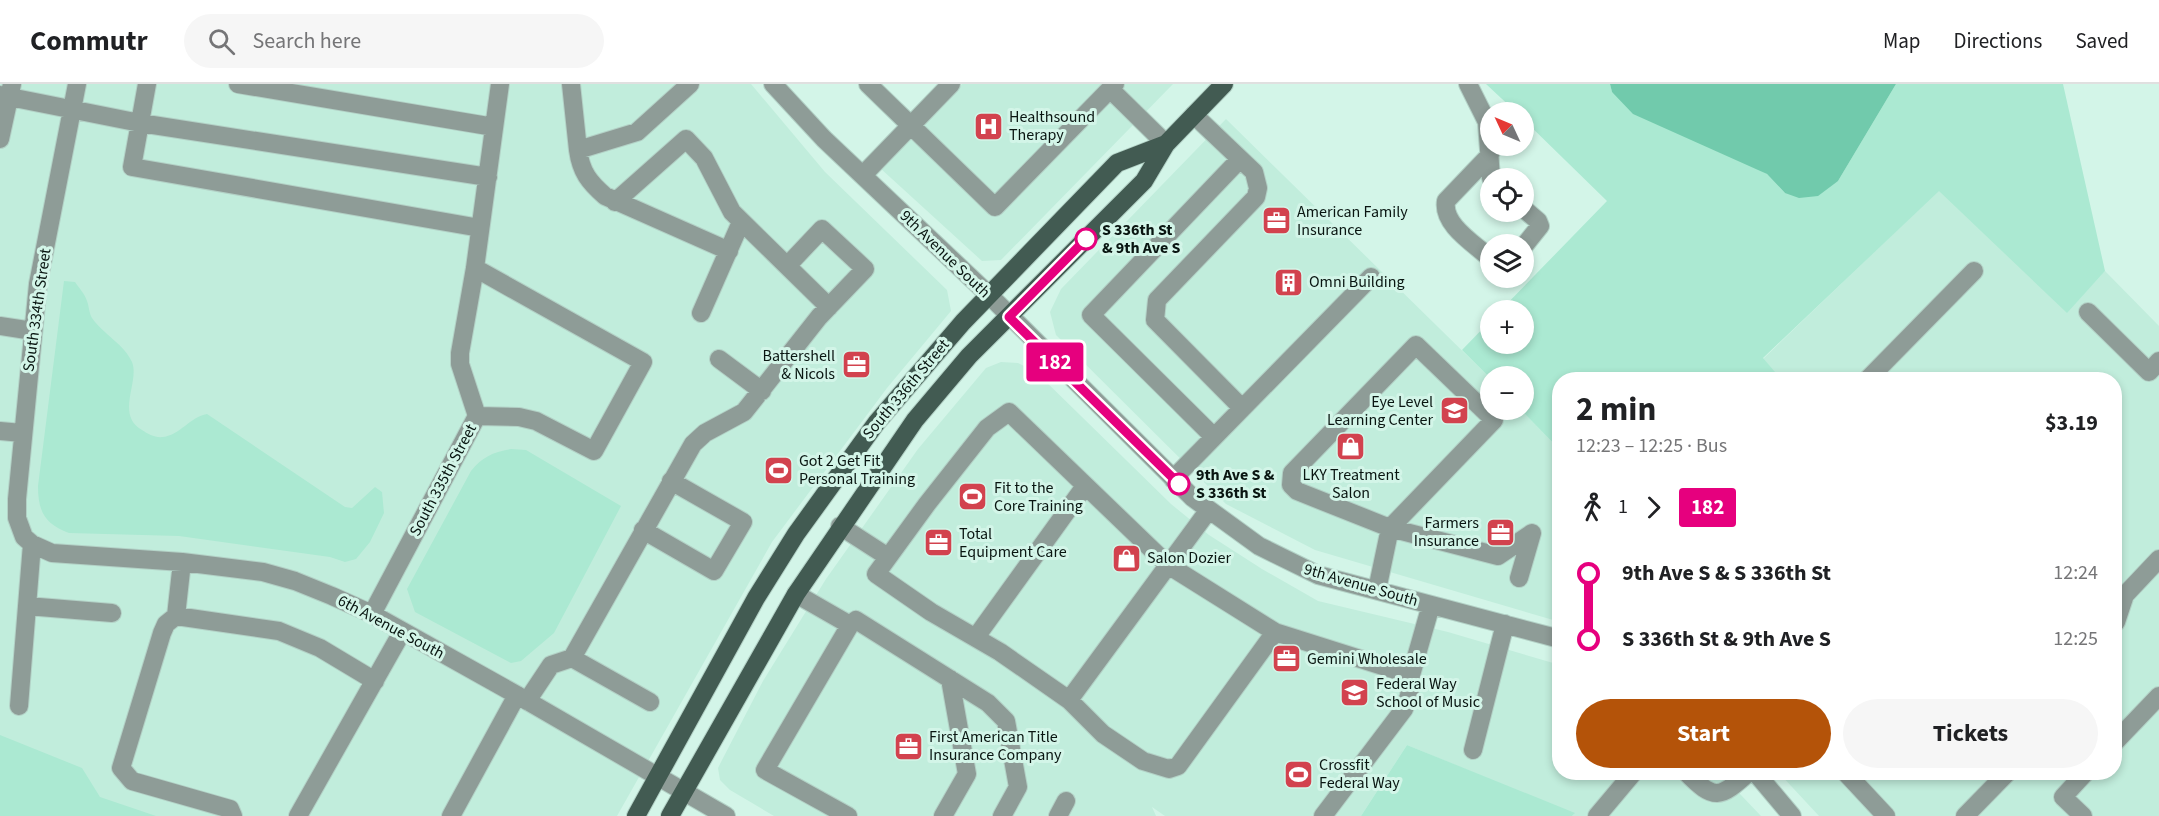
<!DOCTYPE html>
<meta charset="utf-8">
<style>
:root{--surface:#fff;--page:#f6f6f6;--text:#202124;--muted:#757577;--line:#e0e0e0;--accent:#b45309}
body{margin:0;font-family:"Source Sans 3",sans-serif;background:var(--page);color:var(--text);height:100vh;display:flex;flex-direction:column;font-size:22px;white-space:nowrap}
*{box-sizing:border-box;margin:0}
p{font-size:20px;color:var(--muted)}
.icon{flex:none;width:33px;height:33px;fill:none;stroke:currentColor;stroke-width:2;stroke-linecap:round;stroke-linejoin:round}
.map{position:relative;flex:1;overflow:hidden}
.side{position:absolute;left:1552px;top:288px;width:570px;height:408px;display:flex;flex-direction:column;background:var(--surface);border-radius:24px;box-shadow:0 3px 9px #0003}
.side>*{flex:none}
.badge{padding:0 12px;border-radius:4px;font-size:21px;line-height:39px}
.needle{width:39px;rotate:314deg}
.fabs{position:absolute;left:1480px;top:18px;display:grid;gap:12px}
.fabs a{display:grid;place-items:center;width:54px;height:54px;border-radius:50%;background:var(--surface);box-shadow:0 3px 9px #0003;font-size:30px}
.map>.badge{position:absolute;translate:-50% -50%;box-shadow:0 0 0 3px #fff}
.legs{display:flex;align-items:center;gap:9px;height:66px;padding:0 24px;font-size:20px}
.legs p{margin-inline-start:auto}
.headline{display:flex;align-items:center;justify-content:space-between;height:102px;padding:0 24px}
h1{font-size:33px;font-weight:700;line-height:45px}
.cta{display:flex;gap:12px;margin-top:auto;padding:12px 24px}
.cta a{flex:1;height:69px;border-radius:36px;background:var(--accent);color:#fff;font-size:24px;font-weight:700;line-height:69px;text-align:center}
.cta a+a{background:var(--page);color:var(--text)}
ul{padding:0 24px;list-style:none}
li{display:flex;align-items:center;gap:21px;height:66px;font-size:22px}
li i{display:grid;place-items:center;width:9px;height:100%;margin:0 8px;background:currentColor}
li i::after{content:'';width:15px;height:15px;margin:-8px;border:4px solid;border-radius:50%;background:var(--surface)}
li p{margin-inline-start:auto}
li:first-child i{background:linear-gradient(#0000 50%,currentColor 0)}
li:last-child i{background:linear-gradient(currentColor 50%,#0000 0)}
header{display:flex;align-items:center;gap:36px;box-sizing:border-box;height:84px;padding:0 30px;background:var(--surface);border-bottom:2px solid var(--line)}
header strong{font-size:28px}
nav{display:flex;gap:33px;margin-inline-start:auto;font-size:21px}
.search{width:420px;height:54px;background:var(--page);display:flex;align-items:center;gap:15px;box-sizing:border-box;padding:0 21px;border-radius:33px;color:var(--muted);font-size:22px}
.map>svg:first-child{display:block}
.built{fill:#c1eddc}
.green{fill:#abe9d2}
.water{fill:#71caac}
.lines{fill:none;stroke-linecap:round;stroke-linejoin:round}
.minor-casing{stroke:#b3d1c6;stroke-width:20}
.major-casing{stroke:#b3d1c6;stroke-width:20}
.minor{stroke:#8e9c97;stroke-width:18}
.major{stroke:#425b52;stroke-width:18}
.line-1-casing{stroke:#fff;stroke-width:14}
.line-1{stroke:#e6007e;stroke-width:9}
.stop-1-dot{fill:#fff;stroke:#e6007e;stroke-width:3}
.labels{text-anchor:middle;dominant-baseline:central;stroke-width:6;stroke-linejoin:round;paint-order:stroke}
.poi-label{font-size:16px;fill:#091511;stroke:#d3f5e8;text-anchor:start}
.stop-label{font-size:16px;font-weight:bold;fill:#091511;stroke:#d3f5e8;text-anchor:start}
.street-label{font-size:16px;fill:#091511;stroke:#d3f5e8}
</style>
<header>
<strong>Commutr</strong>
<div class="search"><svg class="icon" aria-label="search" viewBox="0 0 24 24"><circle cx="10" cy="10" r="6"/><path d="M15 15l6 6"/></svg>Search here</div>
<nav><a>Map</a><a>Directions</a><a>Saved</a></nav>
</header>
<div class="map">
<svg width="2159" height="732" viewBox="0 0 2159 732">
<rect width="100%" height="100%" fill="#d3f5e8"/>
<!-- built -->
<path class="built" d="M0,0H751L825,88L947,206L951,227L887,304L772,458L617,732H0Z
M962,0H1173L1001,176L982,177L880,84Z
M1226,35L1491,295V326H1521L1560,366V538L1315,466L1226,420L1056,251L1050,228L1061,205Z
M1939,106L2067,228L2105,187L2159,242V732H1819L1779,689L2115,688V296L1781,295L1763,275Z
M1001,278L1018,279L1036,288L1171,420L1209,451L1262,485L1318,517L1448,548L1560,581V688L1720,689L1761,732H1572L1574,730L1407,661L1361,732H1165L1152,723L1156,732H774L730,706L720,696L718,684L721,678L763,597L826,495L918,365L986,284Z"/>
<!-- green -->
<path class="green" d="M1486,0H1610L1612,8L1767,90L1785,109L1838,97L1896,0H2063L2105,187L2067,229L1939,107L1763,274L1781,295L1560,296V366L1521,326H1524V292H1491V295L1462,266L1491,236V260H1524V226H1501L1607,117L1524,36V28H1516Z
M64,197L75,198C79,204 85,210 87,217C89,222 89,229 92,234C103,250 125,261 132,278C140,297 115,331 142,346C148,350 155,354 163,353C180,351 190,333 207,330L345,423L352,424L375,403L382,408L384,429L370,458L356,475L345,478L330,473L179,452L69,449C45,440 38,428 38,402Z
M511,365L526,366L621,422L554,549L521,577L511,579L415,528L407,505L471,387C482,373 493,368 511,365Z
M0,651L82,684L100,713L156,732H0Z
M1407,661L1575,729L1572,732H1361Z"/>
<!-- water -->
<path class="water" d="M1610,0H1896L1838,97L1818,112L1799,114L1785,109L1767,90L1633,30L1612,8Z"/>
<g class="lines">
<defs>
<path id="minor" d="M77,0L38,200L17,415V434L24,453L32,460L52,469L182,478L263,488L295,497L332,512L372,530L517,611L726,732
M147,0L132,83L480,144
M238,0L494,43
M571,0L578,66
M690,0L637,48L578,66C581,88 589,98 605,112L729,167
M773,0L824,55L989,211L1193,414L1259,462L1318,491L1560,555
M868,0L995,123L1115,0
M1468,0L1487,38L1491,94
M1110,5L1166,60
M0,11L140,39L488,93
M1194,31L1254,88L1258,104L1256,113L1157,216L1155,236L1242,324
M0,55L12,0
M1490,71L1446,117C1442,141 1475,160 1491,175
M863,91L951,0
M615,118L686,55L704,74L732,128L829,223
M1524,125L1538,137L1540,142L1524,162
M475,184L643,278L594,367L536,337L519,333L477,332
M2088,228L2149,288L2159,277
M701,229L741,138
M0,242L33,247
M1416,261L1494,336L1390,444L1297,407L1291,401L1292,389Z
M719,275L762,307
M1867,296L1974,187
M0,347L22,349
M1214,353L1091,231L1240,75
M1173,395L1371,193
M840,442L888,473
M643,446L714,487L743,438L671,397
M1377,506L1390,444L1498,472L1532,449L1519,494
M796,510L850,541
M27,522L112,529
M372,530L477,332L460,280V269L475,184L500,0
M176,532L182,478
M2116,538L2125,511L2159,475
M1275,548L1168,481L1009,328L987,344L927,420L876,490L931,528L1000,568L1069,616L1103,650L1143,677L1169,685L1178,682L1275,548L1411,591L1431,521
M976,553L1085,402
M572,574L693,360L705,349L744,328L819,233L865,185L822,145L787,182
M1069,616L1208,427
M527,617L551,581L572,574L650,618
M19,622L32,460
M2115,658L2159,612
M1473,666L1505,540
M1686,688C1714,717 1720,715 1749,688
M1755,688L1792,732
M1845,688L1886,732
M233,732L230,725L132,697L121,684L162,549L166,540L176,532L279,547L320,564L375,597
M298,732L402,548
M451,732L517,611
M848,732L765,686L850,541L856,536L988,619L1006,637L1018,703L1002,732
M943,732L967,690L950,595
M1058,732L1066,717
M1323,732L1404,625L1409,612L1411,591
M1597,732L1634,688
M1965,732L2008,688
M2083,732L2063,713L2086,688"/>
<path id="major" d="M636,732L756,514L796,450L877,338L963,238L1117,79L1166,60
M670,732L796,510L915,336L969,272L1144,97L1166,60L1224,0"/>
</defs>
<!-- minor casing -->
<use href="#minor" class="minor-casing"/>
<!-- major casing -->
<use href="#major" class="major-casing"/>
<!-- minor -->
<use href="#minor" class="minor"/>
<!-- major -->
<use href="#major" class="major"/>
</g>
<g class="lines">
<defs>
<path id="line-1" d="M1086,155L1009,233L1179,400"/>
</defs>
<!-- line-1 casing -->
<use href="#line-1" class="line-1-casing"/>
<!-- line-1 -->
<use href="#line-1" class="line-1"/>
</g>
<!-- icons -->
<defs>
<symbol id="hospital-square" viewBox="-11 -11 22 22"><rect x="-9" y="-9" width="18" height="18" rx="4" fill="#d2424e" stroke="#d3f5e8"/><path d="M-5-5h3v3.5h4V-5h3V5h-3V1.5h-4V5h-3Z" fill="#fff"/></symbol>
<symbol id="office-square" viewBox="-11 -11 22 22"><rect x="-9" y="-9" width="18" height="18" rx="4" fill="#d2424e" stroke="#d3f5e8"/><path d="M-6-3h4V-5.5h4V-3h4V5H-6ZM-1-4.5V-3h2v-1.5ZM-6 0V1H6V0Z" fill="#fff"/></symbol>
<symbol id="building-square" viewBox="-11 -11 22 22"><rect x="-9" y="-9" width="18" height="18" rx="4" fill="#d2424e" stroke="#d3f5e8"/><path d="M-4-6H4V6H1V3H-1V6H-4ZM-2.5-4.3h1.7v1.8h-1.7ZM.8-4.3h1.7v1.8H.8ZM-2.5-1h1.7V.8h-1.7ZM.8-1h1.7V.8H.8Z" fill="#fff"/></symbol>
<symbol id="school-square" viewBox="-11 -11 22 22"><rect x="-9" y="-9" width="18" height="18" rx="4" fill="#d2424e" stroke="#d3f5e8"/><path d="M0-5L7-2L0 1L-7-2ZM-4 1L0 2.5L4 1V4Q0 6-4 4Z" fill="#fff"/></symbol>
<symbol id="shop-square" viewBox="-11 -11 22 22"><rect x="-9" y="-9" width="18" height="18" rx="4" fill="#d2424e" stroke="#d3f5e8"/><path d="M-5-2.5h2.3a2.7 3.5 0 0 1 5.4 0H5L5.5 6h-11ZM-1.5-2.5h3a1.5 2.3 0 0 0-3 0Z" fill="#fff"/></symbol>
<symbol id="stadium-square" viewBox="-11 -11 22 22"><rect x="-9" y="-9" width="18" height="18" rx="4" fill="#d2424e" stroke="#d3f5e8"/><path d="M0-5a6.5 5 0 1 0 0 10a6.5 5 0 1 0 0-10ZM-3.5-1.8h7v3.6h-7Z" fill="#fff"/></symbol>
</defs>
<g fill-rule="evenodd">
<use href="#hospital-square" x="972" y="26" width="33" height="33"/>
<use href="#office-square" x="1260" y="120" width="33" height="33"/>
<use href="#building-square" x="1272" y="182" width="33" height="33"/>
<use href="#office-square" x="840" y="264" width="33" height="33"/>
<use href="#school-square" x="1438" y="310" width="33" height="33"/>
<use href="#shop-square" x="1334" y="346" width="33" height="33"/>
<use href="#stadium-square" x="762" y="370" width="33" height="33"/>
<use href="#stadium-square" x="956" y="396" width="33" height="33"/>
<use href="#office-square" x="1484" y="432" width="33" height="33"/>
<use href="#office-square" x="922" y="442" width="33" height="33"/>
<use href="#shop-square" x="1110" y="458" width="33" height="33"/>
<use href="#office-square" x="1270" y="558" width="33" height="33"/>
<use href="#school-square" x="1338" y="592" width="33" height="33"/>
<use href="#office-square" x="892" y="646" width="33" height="33"/>
<use href="#stadium-square" x="1282" y="674" width="33" height="33"/>
</g>
<!-- markers -->
<g class="stop-1-dot">
<circle cx="1086" cy="155" r="10"/>
<circle cx="1179" cy="400" r="10"/>
</g>
<g class="labels">
<!-- poi labels -->
<g class="poi-label">
<text x="1009" y="33">Healthsound<tspan x="1009" dy="18">Therapy</tspan></text>
<text x="1297" y="128">American Family<tspan x="1297" dy="18">Insurance</tspan></text>
<text x="1309" y="198">Omni Building</text>
<text x="835" y="272" text-anchor="end">Battershell<tspan x="835" dy="18">&amp; Nicols</tspan></text>
<text x="1433" y="318" text-anchor="end">Eye Level<tspan x="1433" dy="18">Learning Center</tspan></text>
<text x="799" y="377">Got 2 Get Fit<tspan x="799" dy="18">Personal Training</tspan></text>
<text x="1351" y="391" text-anchor="middle">LKY Treatment<tspan x="1351" dy="18">Salon</tspan></text>
<text x="994" y="404">Fit to the<tspan x="994" dy="18">Core Training</tspan></text>
<text x="1479" y="439" text-anchor="end">Farmers<tspan x="1479" dy="18">Insurance</tspan></text>
<text x="959" y="450">Total<tspan x="959" dy="18">Equipment Care</tspan></text>
<text x="1147" y="474">Salon Dozier</text>
<text x="1307" y="575">Gemini Wholesale</text>
<text x="1376" y="600">Federal Way<tspan x="1376" dy="18">School of Music</tspan></text>
<text x="929" y="653">First American Title<tspan x="929" dy="18">Insurance Company</tspan></text>
<text x="1319" y="681">Crossfit<tspan x="1319" dy="18">Federal Way</tspan></text>
</g>
<!-- stop labels -->
<g class="stop-label">
<text x="1102" y="146">S 336th St<tspan x="1102" dy="18">&amp; 9th Ave S</tspan></text>
<text x="1196" y="391">9th Ave S &amp;<tspan x="1196" dy="18">S 336th St</tspan></text>
</g>
<!-- street labels -->
<g class="street-label">
<text transform="translate(945 170) rotate(44)">9th Avenue South</text>
<text transform="translate(37 226) rotate(-82)">South 334th Street</text>
<text transform="translate(906 305) rotate(-50)">South 336th Street</text>
<text transform="translate(443 396) rotate(-62)">South 335th Street</text>
<text transform="translate(1361 501) rotate(16)">9th Avenue South</text>
<text transform="translate(391 543) rotate(28)">6th Avenue South</text>
</g>
</g>
</svg>
<div class="fabs">
<a><svg class="needle" viewBox="-14 -14 28 28"><path d="M0-13l5 13h-10z" fill="#e53935"/><path d="M0 13l5-13h-10z" fill="#757577"/></svg></a>
<a><svg class="icon" aria-label="locate" viewBox="0 0 24 24"><circle cx="12" cy="12" r="6"/><path d="M12 2v4M12 18v4M2 12h4M18 12h4"/></svg></a>
<a><svg class="icon" aria-label="layers" viewBox="0 0 24 24"><path d="M12 4l9 5-9 5-9-5zM3 14l9 5 9-5"/></svg></a>
<a>+</a>
<a>−</a>
</div>
<b class="badge" style="left:1055px;top:278px;background:#e6007e;color:#fff">182</b>
<section class="side">
<div class="headline"><div><h1>2 min</h1><p>12:23 – 12:25 · Bus</p></div><b>$3.19</b></div>
<div class="legs"><svg class="icon" aria-label="walk" viewBox="0 0 24 24"><circle cx="13" cy="4" r="2"/><path d="M13 8l-2 6 4 7M11 14l-3 7M7 12l3-4h3l4 4"/></svg>1<svg class="icon" aria-label="forward" viewBox="0 0 24 24"><path d="M9 5l7 7-7 7"/></svg><b class="badge" style="background:#e6007e;color:#fff">182</b></div>
<ul>
<li><i style="color:#e6007e"></i><b>9th Ave S &amp; S 336th St</b><p>12:24</p></li>
<li><i style="color:#e6007e"></i><b>S 336th St &amp; 9th Ave S</b><p>12:25</p></li>
</ul>
<div class="cta"><a>Start</a><a>Tickets</a></div>
</section>
</div>
